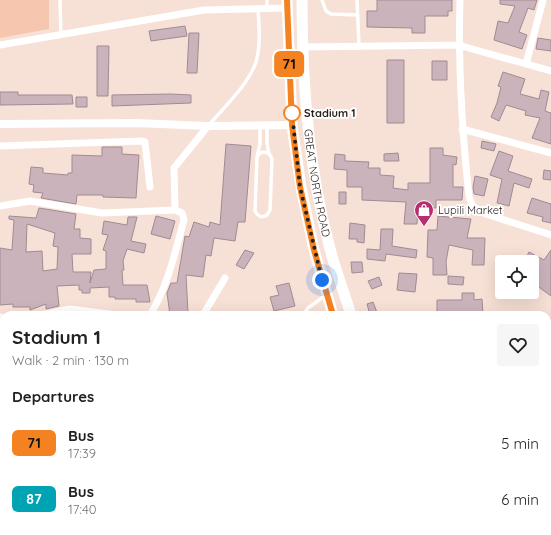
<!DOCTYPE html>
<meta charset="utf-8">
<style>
:root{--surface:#fff;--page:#f6f6f6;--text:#222;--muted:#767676}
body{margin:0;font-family:Quicksand,sans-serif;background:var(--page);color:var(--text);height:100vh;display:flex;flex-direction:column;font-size:15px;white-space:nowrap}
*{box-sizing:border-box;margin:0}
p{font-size:13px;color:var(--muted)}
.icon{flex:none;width:22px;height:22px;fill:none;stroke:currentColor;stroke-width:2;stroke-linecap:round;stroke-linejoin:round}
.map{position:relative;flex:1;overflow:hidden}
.panel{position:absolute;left:0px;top:311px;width:551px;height:224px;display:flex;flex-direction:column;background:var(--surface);border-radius:12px 12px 0 0;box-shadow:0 4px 16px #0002}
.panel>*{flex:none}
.badge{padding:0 8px;border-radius:6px;font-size:14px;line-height:26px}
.fabs{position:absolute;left:495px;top:255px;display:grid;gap:8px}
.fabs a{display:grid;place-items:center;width:44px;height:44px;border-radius:4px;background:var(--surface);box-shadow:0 4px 16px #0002;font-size:20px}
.you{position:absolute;width:20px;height:20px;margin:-10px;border:3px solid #fff;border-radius:50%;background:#1a73e8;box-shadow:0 0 0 6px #1a73e833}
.map>.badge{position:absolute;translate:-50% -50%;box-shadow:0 0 0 2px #fff}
h2{padding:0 12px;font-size:15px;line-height:36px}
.round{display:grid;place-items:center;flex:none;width:42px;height:42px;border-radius:4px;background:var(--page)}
.head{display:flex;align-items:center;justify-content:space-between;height:68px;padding:0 12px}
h1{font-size:19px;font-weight:700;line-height:30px}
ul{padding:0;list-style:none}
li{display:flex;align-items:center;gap:12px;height:56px;padding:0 12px}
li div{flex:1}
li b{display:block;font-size:15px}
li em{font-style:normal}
li .badge{min-width:44px;font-weight:700;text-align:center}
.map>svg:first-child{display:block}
.green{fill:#f6c6ae}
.building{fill:#cbb3bc;stroke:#a18b93;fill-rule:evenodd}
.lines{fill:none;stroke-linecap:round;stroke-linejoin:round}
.service{stroke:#fff;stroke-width:3.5}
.minor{stroke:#fff;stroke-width:7}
.tertiary{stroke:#fff;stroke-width:8}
.primary{stroke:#fff;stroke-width:11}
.line-casing{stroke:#fff;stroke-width:9}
.line{stroke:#f58220;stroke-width:6}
.walk{stroke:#271f1b;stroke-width:4;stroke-dasharray:0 7.2}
.stop-dot{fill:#fff;stroke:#f58220;stroke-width:2}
.labels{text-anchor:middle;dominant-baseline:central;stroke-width:4;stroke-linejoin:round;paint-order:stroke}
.stop-label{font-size:11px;font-weight:bold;fill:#271f1b;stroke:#fff;text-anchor:start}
.street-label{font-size:11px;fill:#271f1b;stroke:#fff}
.poi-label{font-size:11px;fill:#271f1b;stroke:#fff;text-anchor:start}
</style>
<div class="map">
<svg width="551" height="535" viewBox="0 0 551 535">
<rect width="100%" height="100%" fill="#f7e0d5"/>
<!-- green -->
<path class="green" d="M0,0H49V29L0,38Z"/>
<!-- building -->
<path class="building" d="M377,0H452V11H448V16H425V33H412V28L367,27V11H377Z
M500,0H537L534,10L528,8L519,32L527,35L522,49L494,40L498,21L508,23L515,6L500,4Z
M185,26L187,36L151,41L149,31Z
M189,33H199L197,73H187Z
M538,38L551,40V51L536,49Z
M97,46H109L108,96H97Z
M387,60H404V123H387Z
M432,61H447V80H432Z
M503,72L525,79L520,94L539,99L541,90L549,92L545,111L551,113V144L532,138L540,118L525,115L526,111L506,105L499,121L491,117L497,103L501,87L498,86Z
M0,92H18V95H72L73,104L0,105Z
M171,94L191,95V103L112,106V95Z
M76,97H87V107H76Z
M482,141L496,144L494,151L481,148Z
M226,144L251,146L245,222H238L235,241L214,238L211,256L206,255L203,277L186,275L188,313H183L184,315H170L167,293L171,283H177L185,236L189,237L194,222L209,227L210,222L220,225Z
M102,147H122V154L139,155L136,198L103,197V195H77L76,204L41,198L43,193L33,192L34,185L29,184L31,167L43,168V173L68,175V173H72V155L102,156Z
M430,148H443V155L457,157L456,165L453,164V187H463L462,200H436V208L418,207L417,224H404L406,202L362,200V187H347V170L334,169L335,154L345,155V161L369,162L368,168H380V175L394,176L393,188L408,190V183H430Z
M499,151L513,156L508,171L532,179L529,188L514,183L509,206L497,203L502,179L490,175Z
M398,153L399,161H384V154Z
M544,170L551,171V180L543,179Z
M475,176L488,179L484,196L474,194L473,187Z
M339,192H346V204H339Z
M532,198L551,204V223L542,221L543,217L527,213Z
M39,208L76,214L74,229H80V238L91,239V254H72L73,272H91L90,283L94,270L106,269V251L103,250L108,235L102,234L104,221L127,225L128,217H137L131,241L146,244L144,253L127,249L123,261L124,270H122L123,285H147L150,302H136V299H115V297H109V287L90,288V293H82V290H79V285L57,286L59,306L46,309V304L30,310V307H13V304L0,305V248L12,250L14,220L9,219V216L36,218ZM27,224L55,233L53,246L58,247L57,269L43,271L42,251L26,252Z
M156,216L175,221L170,239L151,234Z
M438,216L471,219L467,238H485L484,265H472L473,250L449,245L446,262L447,275H433V258L427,257L428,230H437Z
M350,223L365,225L364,243L357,242V239H349Z
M381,229H393L392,246L417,250L416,258L386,254L385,261L367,259V249L380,250Z
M245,250L254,253L244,269L236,265Z
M551,250V296L532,282V262H524L529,252L544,260Z
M351,262H362L363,272L352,273Z
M399,273L417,274L415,292L397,290Z
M448,276L464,277L463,285L448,284Z
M379,277L382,285L372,289L368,281Z
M289,283L295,306L274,311L270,297L279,295L276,286Z
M462,293H474V300L482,299L483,315H464V313H437V300H462Z
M373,302L378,315H370L367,304Z"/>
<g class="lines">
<!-- service -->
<path class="service" d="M60,0L61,35
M322,0L326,11L331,14L358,15
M357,0L359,46
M267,8V0
M209,125C225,106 248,85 256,62C261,45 259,26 258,9
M267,126V143L269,154
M257,157L260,153C266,151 270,153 272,159L270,210L267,215C262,218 258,217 255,211L257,157L260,144V126
M303,315L308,308L326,295
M406,531L408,535"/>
<!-- minor -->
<path class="minor" d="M460,0C458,66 462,131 469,196L472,205L483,213L551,235
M0,45L204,10L286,8
M304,47L458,45L551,71
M526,64L543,0
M462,129L551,153
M0,146L141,141L145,142L150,187
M0,206L30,201L102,213L175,210L182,213L184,220C175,252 168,286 150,315
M175,210L174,168L208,126
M41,315L70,309L117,315
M203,315L225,278
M0,317L4,318
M0,429L4,428
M0,498L4,507
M547,505L551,504
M15,531L17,535
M111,531L112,535
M166,531L167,535
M531,531L533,535
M289,535L313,531"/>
<!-- tertiary -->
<path class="tertiary" d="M0,124L136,123L208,126L292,125"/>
<!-- primary -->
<g class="primary">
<path d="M287,0L292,125L301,187L314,250L333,315"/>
<path id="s1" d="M302,0C302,82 308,166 329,245C335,269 344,292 351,315"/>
<path d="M427,531L429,535"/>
<path d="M441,531L443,535"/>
</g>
</g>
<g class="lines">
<defs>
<path id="line" d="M287,0L292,125L300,187L314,250L333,315"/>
</defs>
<!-- line casing -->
<use href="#line" class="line-casing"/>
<!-- line -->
<use href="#line" class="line"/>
<!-- walk -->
<path class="walk" d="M292,113L300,187L322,280"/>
</g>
<!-- icons -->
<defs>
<symbol id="shop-pin" viewBox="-11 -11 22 30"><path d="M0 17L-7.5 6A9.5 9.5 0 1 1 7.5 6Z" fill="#b62e70" stroke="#fff"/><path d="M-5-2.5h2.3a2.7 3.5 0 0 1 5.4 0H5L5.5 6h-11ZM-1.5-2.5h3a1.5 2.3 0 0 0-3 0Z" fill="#fff"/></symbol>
</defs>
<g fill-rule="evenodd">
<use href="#shop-pin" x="413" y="199" width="22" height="30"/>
</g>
<!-- markers -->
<circle class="stop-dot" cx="292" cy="113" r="8"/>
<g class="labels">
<!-- stop labels -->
<g class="stop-label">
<text x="304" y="113">Stadium 1</text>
</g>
<!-- street labels -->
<g class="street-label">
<text stroke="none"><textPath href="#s1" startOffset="184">GREAT NORTH ROAD</textPath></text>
</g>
<!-- poi labels -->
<g class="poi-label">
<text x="438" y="210">Lupili Market</text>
</g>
</g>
</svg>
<div class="fabs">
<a><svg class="icon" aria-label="locate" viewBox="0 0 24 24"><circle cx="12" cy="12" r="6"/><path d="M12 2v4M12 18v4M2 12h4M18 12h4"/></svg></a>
</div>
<div class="you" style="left:322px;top:280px"></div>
<b class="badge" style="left:289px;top:64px;background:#f58220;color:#111">71</b>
<section class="panel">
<div class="head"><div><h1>Stadium 1</h1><p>Walk · 2 min · 130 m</p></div><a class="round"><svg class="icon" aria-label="heart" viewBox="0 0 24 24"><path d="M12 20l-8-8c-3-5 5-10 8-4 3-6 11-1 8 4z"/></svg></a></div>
<h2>Departures</h2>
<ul>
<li><span class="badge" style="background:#f58220;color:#111">71</span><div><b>Bus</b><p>17:39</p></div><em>5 min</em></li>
<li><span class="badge" style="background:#00a3b4;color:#fff">87</span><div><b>Bus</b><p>17:40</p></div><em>6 min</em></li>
</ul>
</section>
</div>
